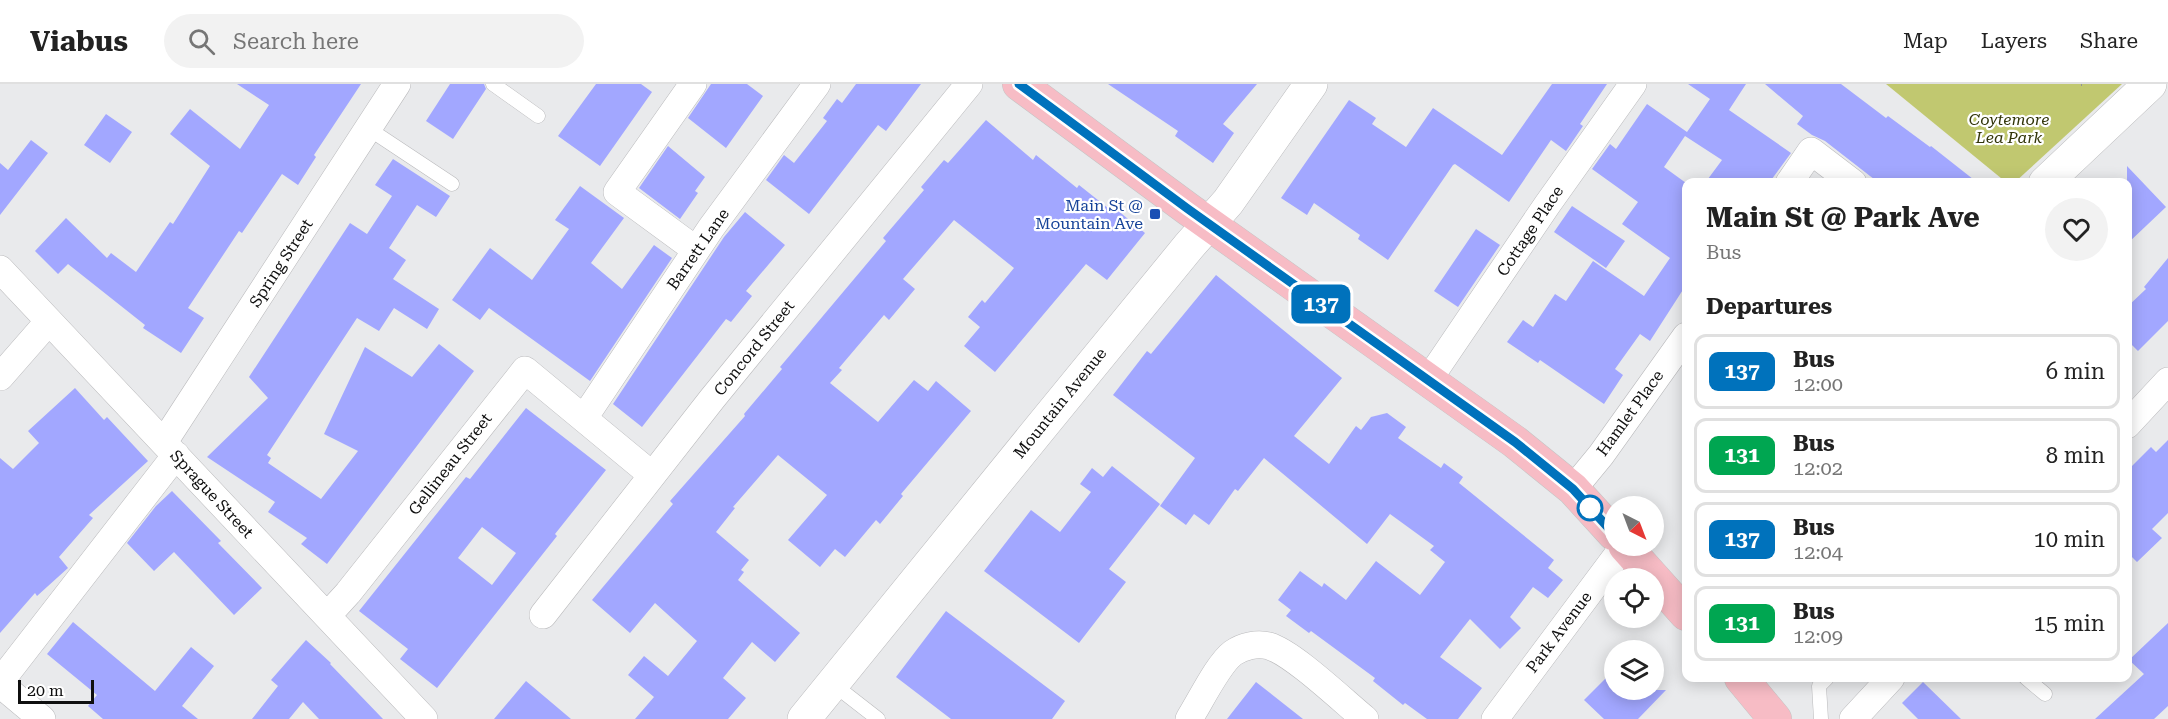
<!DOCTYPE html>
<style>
:root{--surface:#fff;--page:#f2f2f2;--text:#222;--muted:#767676;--line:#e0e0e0}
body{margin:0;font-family:"Roboto Serif",serif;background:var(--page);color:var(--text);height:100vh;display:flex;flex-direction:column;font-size:22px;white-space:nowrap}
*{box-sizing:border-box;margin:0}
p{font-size:20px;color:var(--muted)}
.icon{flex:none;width:33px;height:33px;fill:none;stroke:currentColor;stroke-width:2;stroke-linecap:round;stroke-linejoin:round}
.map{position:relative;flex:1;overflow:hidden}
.side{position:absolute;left:1682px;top:94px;width:450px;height:504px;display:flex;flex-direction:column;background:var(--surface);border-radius:12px;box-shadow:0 3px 15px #0003}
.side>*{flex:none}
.badge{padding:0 12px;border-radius:9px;font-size:21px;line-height:39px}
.needle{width:39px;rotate:138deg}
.tools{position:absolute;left:1604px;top:412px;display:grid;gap:12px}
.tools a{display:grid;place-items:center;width:60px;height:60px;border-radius:50%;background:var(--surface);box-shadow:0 3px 15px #0003;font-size:30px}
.scale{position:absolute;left:18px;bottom:15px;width:76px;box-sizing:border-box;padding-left:6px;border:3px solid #0f0f0f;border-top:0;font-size:16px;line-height:21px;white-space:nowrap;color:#0f0f0f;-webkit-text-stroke:4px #fff;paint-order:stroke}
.map>.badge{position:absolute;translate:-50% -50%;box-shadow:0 0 0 3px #fff}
h2{padding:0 24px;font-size:22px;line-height:54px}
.round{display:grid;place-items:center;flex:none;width:63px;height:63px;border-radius:32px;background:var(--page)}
.head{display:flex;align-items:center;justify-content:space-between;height:102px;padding:0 24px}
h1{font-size:28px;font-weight:700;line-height:45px}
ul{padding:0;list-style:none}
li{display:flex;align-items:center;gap:18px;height:75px;margin:0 12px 9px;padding:0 12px;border:3px solid var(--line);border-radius:12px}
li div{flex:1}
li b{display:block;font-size:22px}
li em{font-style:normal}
li .badge{min-width:66px;font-weight:700;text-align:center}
header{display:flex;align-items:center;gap:36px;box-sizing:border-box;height:84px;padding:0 30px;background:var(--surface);border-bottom:2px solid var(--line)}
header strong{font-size:28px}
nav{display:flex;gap:33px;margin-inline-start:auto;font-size:21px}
.search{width:420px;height:54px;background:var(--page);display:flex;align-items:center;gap:15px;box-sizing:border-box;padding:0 21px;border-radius:33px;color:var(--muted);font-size:22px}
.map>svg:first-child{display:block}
.green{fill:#c1c870}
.building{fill:#a2a7ff;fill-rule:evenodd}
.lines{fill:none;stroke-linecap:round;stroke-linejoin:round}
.lane-casing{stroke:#bababc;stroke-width:15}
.street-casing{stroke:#bababc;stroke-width:28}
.secondary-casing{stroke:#bababc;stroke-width:34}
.primary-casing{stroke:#c5c5c5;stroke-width:34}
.path{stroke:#939495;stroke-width:4;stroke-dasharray:1.5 4.5;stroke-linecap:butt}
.lane{stroke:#fff;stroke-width:14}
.street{stroke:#fff;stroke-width:27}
.secondary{stroke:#fff;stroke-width:33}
.primary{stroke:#f7bcc5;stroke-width:33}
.line-casing{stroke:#fff;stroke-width:14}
.line{stroke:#0072bc;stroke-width:9}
.transit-dot{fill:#1a4fb4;stroke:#fff;stroke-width:2}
.stop-dot{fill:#fff;stroke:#0072bc;stroke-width:3}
.labels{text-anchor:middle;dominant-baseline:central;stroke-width:4.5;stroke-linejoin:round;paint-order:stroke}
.park-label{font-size:16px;font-style:italic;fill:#323509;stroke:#fff}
.transit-label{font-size:16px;fill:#164399;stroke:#fff;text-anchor:end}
.street-label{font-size:16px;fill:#0f0f0f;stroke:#fff}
</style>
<header>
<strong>Viabus</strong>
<div class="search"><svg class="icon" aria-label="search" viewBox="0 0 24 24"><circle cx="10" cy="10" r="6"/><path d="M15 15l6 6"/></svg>Search here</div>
<nav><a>Map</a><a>Layers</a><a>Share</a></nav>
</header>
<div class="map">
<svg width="2168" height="635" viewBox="0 0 2168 635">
<rect width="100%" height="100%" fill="#e9eaec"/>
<!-- green -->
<path class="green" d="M1886,0H2122L2014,99H2007Z"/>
<!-- building -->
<path class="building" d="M237,0H361L314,71L316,73L298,101L282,90L242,149L239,147L188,224L204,234L181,269L143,244L145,241L68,180L58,190L35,167L66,134L107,174L111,169L136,188L170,138L173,140L210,82L170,50L190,25L240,65L269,21Z
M450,0H484L486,5L453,55L426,37Z
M596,0H641L652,8L600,82L558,52Z
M711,0H747L763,12L726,64L688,34Z
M856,0H921L886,47L878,41L809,130L766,96L784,71L794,79L827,37L823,34L837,15L842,19Z
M1108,0H1257L1223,40L1234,49L1213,79L1175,52L1178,47Z
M1552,0H1607L1580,40L1583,42L1566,67L1551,56L1509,118L1455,80L1453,81L1388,176L1358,155L1360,151L1314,119L1307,131L1281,114L1349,16L1376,34L1372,40L1406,63L1433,24L1502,71Z
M1688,0H1746L1729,26L1791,69L1769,99H1705L1722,76L1685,52L1664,83L1686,99V201L1650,257L1640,250L1615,285L1623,291L1604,320L1540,276L1538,279L1507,258L1523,236L1533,243L1555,210L1566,217L1593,177L1644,212L1670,174L1622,140L1638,118L1592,85L1610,60L1616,65L1647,20L1687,48L1710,15Z
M1765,0H1841L1886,34L1888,32L1930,63L1931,62L1978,99H1879L1825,57L1812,51L1797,40L1803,32Z
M106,30L132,48L110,79L84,61Z
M986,36L1033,76L1036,71L1077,104L1079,101L1113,128L1116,125L1145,149L1107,196L1086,180L995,288L964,262L980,243L968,233L982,216L985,219L1014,184L954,136L903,195L915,205L889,236L884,231L839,284L842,286L830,299L878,338L914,296L928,307L936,297L971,327L901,410L903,412L880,440L876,436L845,473L835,465L820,483L788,456L827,411L778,371L733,423L735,424L716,448L749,476L741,486L744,488L738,496L800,549L775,578L752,558L723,594L746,614L728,635H635L654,613L628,591L644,572L668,592L697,557L655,519L630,549L592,516L673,420L670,417L745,332L744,330L782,285L780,283L886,157L883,154L924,106L921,103L944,76L948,79Z
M31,56L48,69L0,131V79L8,86Z
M668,62L705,93L695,107L698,109L680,135L639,104Z
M393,75L450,112L436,133L417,121L389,164L406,176L393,195L439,225L427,245L394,224L379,247L357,234L267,371L271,374L268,379L321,415L358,367L324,350L365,263L412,293L439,260L474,287L327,480L301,460L307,454L268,428L275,418L207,373L268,314L249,293L350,139L367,150L392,112L375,101Z
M2127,82L2166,123L2127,160Z
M580,102L624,134L591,179L622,205L654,161L672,174L590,297L489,224L480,236L452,216L490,164L532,196L569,145L555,136Z
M1572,122L1625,157L1606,184L1554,148Z
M745,128L785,161L746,207L752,212L731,238L726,235L642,343L613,320L724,153Z
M1476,145L1500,161L1458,223L1434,207Z
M2168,174V237L2138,267L2127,256V223L2146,205L2144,203Z
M1216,191L1342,294L1294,352L1329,380L1356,342L1361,346L1371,333L1387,329L1406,343L1398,354L1441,384L1444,379L1463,393L1459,399L1554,476L1548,484L1563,496L1548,514L1533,503L1510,533L1521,544L1500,565L1470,535L1440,573L1482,604L1458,635H1427L1405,619L1403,621L1373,597L1375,594L1311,547L1309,549L1286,532L1291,526L1278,516L1300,487L1322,503L1324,499L1346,516L1376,477L1420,511L1445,478L1430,466L1434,462L1390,430L1367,460L1264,374L1238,407L1235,405L1209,441L1194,430L1186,441L1160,422L1195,374L1113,311L1147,267L1151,270Z
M75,304L104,336L107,333L148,377L89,431L93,434L59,473L68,484L37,512L35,509L0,549V374L13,385L39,359L28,347Z
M526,324L606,386L555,450L557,452L519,500L437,604L400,575L408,565L359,527L466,393L470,395ZM482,443L516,469L492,501L458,474Z
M2168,356V429L2152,445L2162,454L2137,478L2127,468V387L2151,363L2156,368Z
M1112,382L1160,420L1109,485L1126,498L1079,559L984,487L1031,426L1060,448L1091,408L1080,400L1092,384L1103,393Z
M172,407L221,457L218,459L262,504L234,531L174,468L154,487L127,459L156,422Z
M946,527L1065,617L1052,635H951L896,593Z
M73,538L155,607L191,563L214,582L182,622L198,635H103L88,622L97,611L47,570Z
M2168,539V622L2154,635H2095L2144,590L2129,576Z
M306,556L331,579L330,580L383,635H319L303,618L289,635H252L278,602L271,596Z
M1614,586V606H1666L1638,635H1604L1584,616Z
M526,597L571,635H494Z
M1256,598L1303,635H1227Z
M1923,598L1961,635H1918L1902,619Z"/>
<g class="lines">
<defs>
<path id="lane" d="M493,0L538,32
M369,45L452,100
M2026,594L2045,610
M833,600L878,635
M1821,635L1819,602L1827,594"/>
<path id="street" d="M693,0L617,108L696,166
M1789,99L1811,67L1853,99
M0,185L424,635
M0,293L49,237
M1429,295L1547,121L1633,0
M584,334L711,144L817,0
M2127,341L2168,297
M164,358L397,0
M1573,405L1601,371L1686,252
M543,531L712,315L969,0
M327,532L348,509L525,286L652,391
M0,598L176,371
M0,600L42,635
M1189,635C1200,618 1218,580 1233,569C1243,562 1257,559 1269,562C1293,569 1343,617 1365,635
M1495,635L1624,462
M1853,635L1891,594"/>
<path id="secondary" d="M2045,99L2150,0
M804,635L1041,343L1189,162L1228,118L1311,0"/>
<path id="primary" d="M1019,0L1188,125L1515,358L1573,405L1614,450
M1625,462L1686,530
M1741,594L1775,635"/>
</defs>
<!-- lane casing -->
<use href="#lane" class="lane-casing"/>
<!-- street casing -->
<use href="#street" class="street-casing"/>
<!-- secondary casing -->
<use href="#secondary" class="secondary-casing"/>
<!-- primary casing -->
<use href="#primary" class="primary-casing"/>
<!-- path -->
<path class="path" d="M2081,0H2082"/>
<!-- lane -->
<use href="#lane" class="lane"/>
<!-- street -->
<use href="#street" class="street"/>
<!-- secondary -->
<use href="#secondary" class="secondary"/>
<!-- primary -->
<use href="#primary" class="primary"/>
</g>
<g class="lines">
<defs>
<path id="line" d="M1019,0L1188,125L1515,358L1573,405L1614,450"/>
</defs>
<!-- line casing -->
<use href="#line" class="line-casing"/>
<!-- line -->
<use href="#line" class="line"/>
</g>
<!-- markers -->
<rect class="transit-dot" x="1149" y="124" width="12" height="12" rx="3"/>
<circle class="stop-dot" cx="1590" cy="424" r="12"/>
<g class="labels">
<!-- park labels -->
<g class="park-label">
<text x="2009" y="35">Coytemore<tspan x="2009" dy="18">Lea Park</tspan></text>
</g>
<!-- transit labels -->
<g class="transit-label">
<text x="1143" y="121">Main St @<tspan x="1143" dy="18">Mountain Ave</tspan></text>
</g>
<!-- street labels -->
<g class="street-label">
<text transform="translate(1530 147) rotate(-56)">Cottage Place</text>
<text transform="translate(698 165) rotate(-55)">Barrett Lane</text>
<text transform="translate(281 179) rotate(-57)">Spring Street</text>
<text transform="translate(754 264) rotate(-51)">Concord Street</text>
<text transform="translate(1060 319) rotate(-51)">Mountain Avenue</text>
<text transform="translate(1630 329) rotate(-54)">Hamlet Place</text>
<text transform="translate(450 380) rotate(-52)">Gellineau Street</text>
<text transform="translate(212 410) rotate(47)">Sprague Street</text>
<text transform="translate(1559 548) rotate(-53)">Park Avenue</text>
</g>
</g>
</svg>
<div class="tools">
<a><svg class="needle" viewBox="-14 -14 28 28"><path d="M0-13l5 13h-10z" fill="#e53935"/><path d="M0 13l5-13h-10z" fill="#767676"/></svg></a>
<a><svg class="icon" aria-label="locate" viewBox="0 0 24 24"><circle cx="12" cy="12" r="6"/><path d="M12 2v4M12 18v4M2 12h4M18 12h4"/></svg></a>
<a><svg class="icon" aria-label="layers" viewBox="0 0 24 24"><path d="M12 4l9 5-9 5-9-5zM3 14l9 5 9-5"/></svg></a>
</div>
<div class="scale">20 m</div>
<b class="badge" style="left:1321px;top:220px;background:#0072bc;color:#fff">137</b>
<section class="side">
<div class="head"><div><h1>Main St @ Park Ave</h1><p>Bus</p></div><a class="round"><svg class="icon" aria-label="heart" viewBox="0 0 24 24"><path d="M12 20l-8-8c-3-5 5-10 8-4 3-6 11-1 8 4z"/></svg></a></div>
<h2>Departures</h2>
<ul>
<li><span class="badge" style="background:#0072bc;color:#fff">137</span><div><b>Bus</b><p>12:00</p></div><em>6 min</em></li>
<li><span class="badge" style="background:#00a651;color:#fff">131</span><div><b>Bus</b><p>12:02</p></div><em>8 min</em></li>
<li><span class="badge" style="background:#0072bc;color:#fff">137</span><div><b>Bus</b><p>12:04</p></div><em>10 min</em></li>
<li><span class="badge" style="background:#00a651;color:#fff">131</span><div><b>Bus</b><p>12:09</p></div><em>15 min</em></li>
</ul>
</section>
</div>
